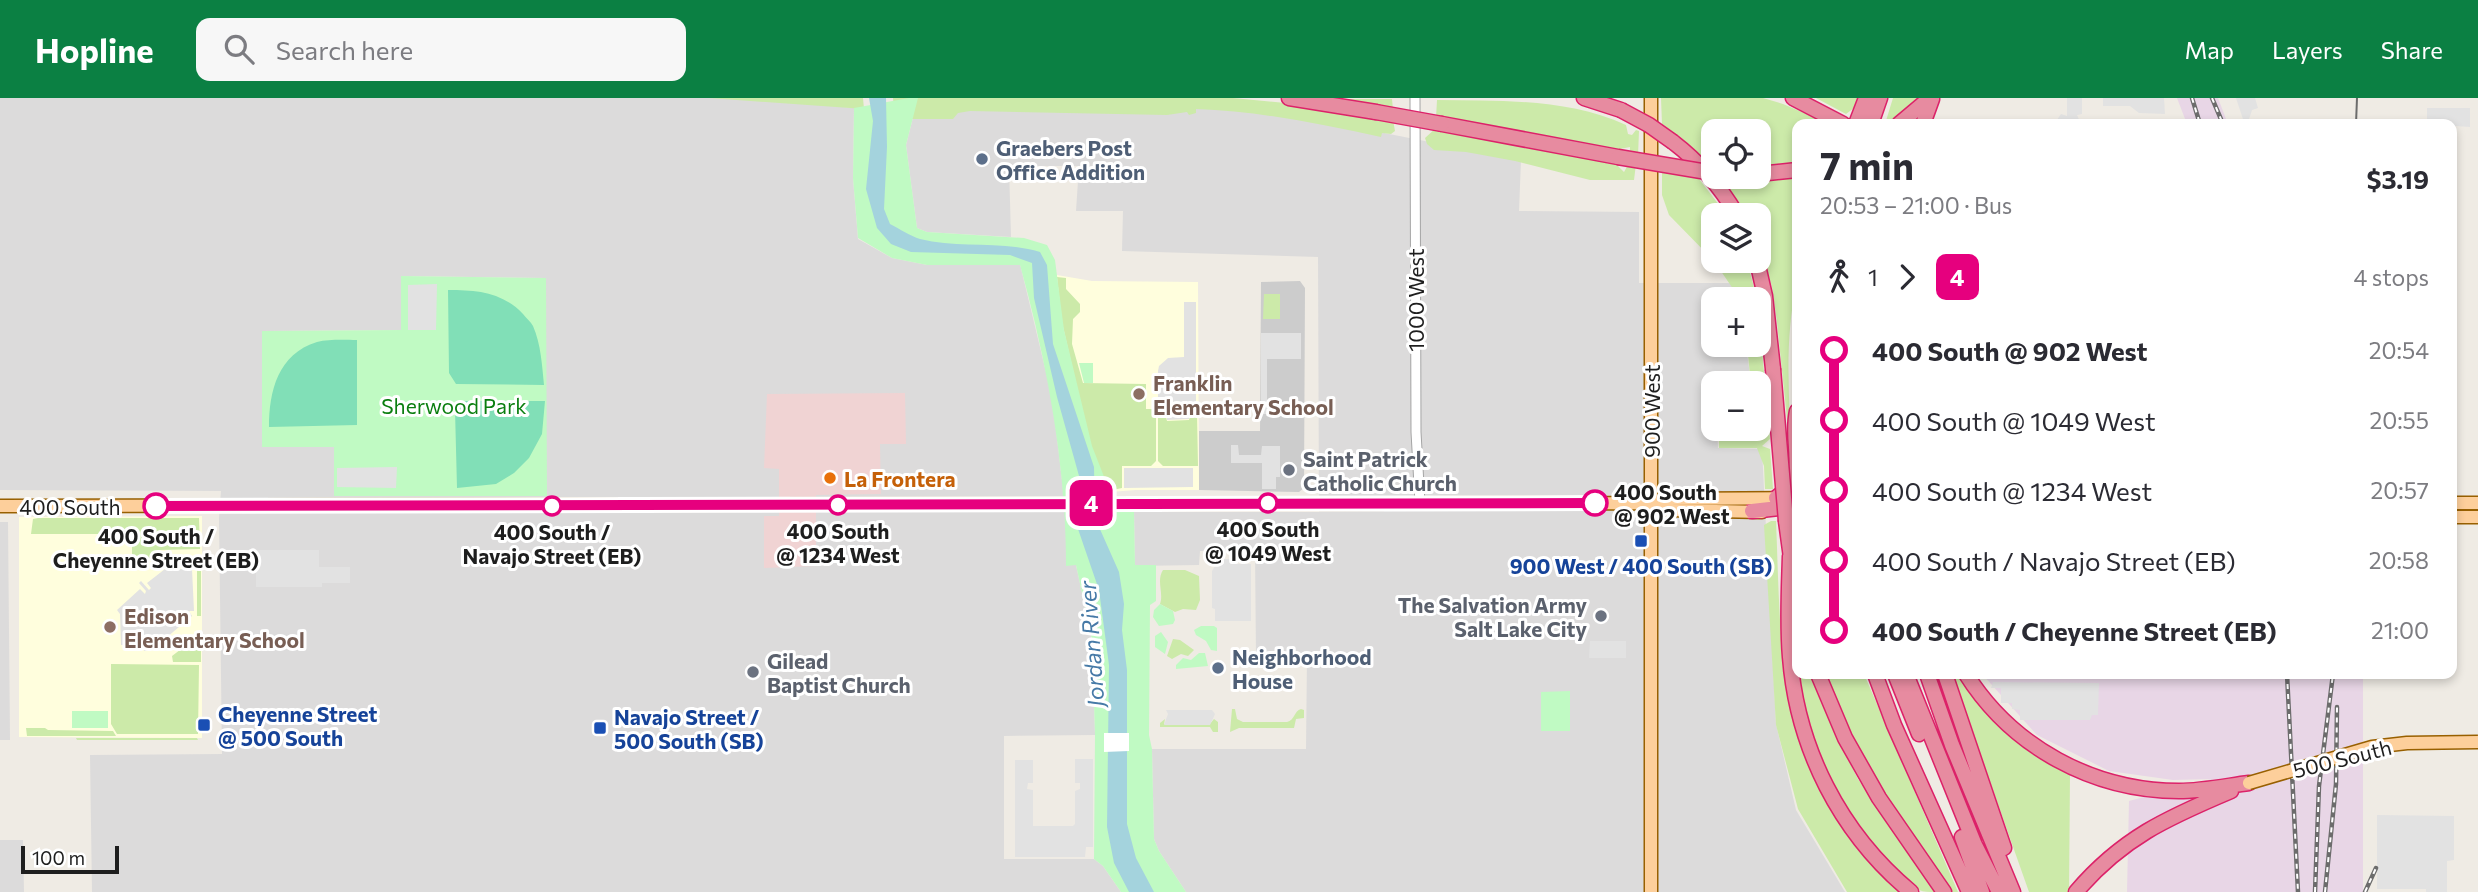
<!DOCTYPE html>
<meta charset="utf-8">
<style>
:root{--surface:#fff;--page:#f7f7f7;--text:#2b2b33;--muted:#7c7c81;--accent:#0b8043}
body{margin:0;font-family:Commissioner,sans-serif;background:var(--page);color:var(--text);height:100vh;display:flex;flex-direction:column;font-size:26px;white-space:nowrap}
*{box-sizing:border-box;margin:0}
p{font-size:23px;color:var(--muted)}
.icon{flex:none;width:38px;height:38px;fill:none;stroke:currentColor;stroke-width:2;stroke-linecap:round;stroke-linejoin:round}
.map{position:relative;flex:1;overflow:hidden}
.details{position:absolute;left:1792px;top:21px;width:665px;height:560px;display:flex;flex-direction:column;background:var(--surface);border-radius:14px;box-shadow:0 4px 10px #0003}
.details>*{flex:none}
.badge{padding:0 14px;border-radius:10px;font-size:24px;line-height:46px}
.buttons{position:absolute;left:1701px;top:21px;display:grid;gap:14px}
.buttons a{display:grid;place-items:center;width:70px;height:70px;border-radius:14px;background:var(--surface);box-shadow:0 4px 10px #0003;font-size:35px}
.scale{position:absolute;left:21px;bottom:18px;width:98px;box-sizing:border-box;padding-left:7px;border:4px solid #1e1e1e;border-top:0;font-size:19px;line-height:24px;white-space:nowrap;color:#1e1e1e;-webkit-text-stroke:5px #fff;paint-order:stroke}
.map>.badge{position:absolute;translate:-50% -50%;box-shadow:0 0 0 4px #fff}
.legs{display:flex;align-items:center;gap:10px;height:77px;padding:0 28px;font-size:23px}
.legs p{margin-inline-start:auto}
.headline{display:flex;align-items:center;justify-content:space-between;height:119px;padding:0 28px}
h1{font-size:38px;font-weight:700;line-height:52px}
ul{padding:0 28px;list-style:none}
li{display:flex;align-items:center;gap:24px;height:70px;font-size:26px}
li i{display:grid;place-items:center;width:10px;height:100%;margin:0 9px;background:currentColor}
li i::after{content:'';width:18px;height:18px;margin:-9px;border:5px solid;border-radius:50%;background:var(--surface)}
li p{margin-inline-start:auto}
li:first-child i{background:linear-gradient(#0000 50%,currentColor 0)}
li:last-child i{background:linear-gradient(currentColor 50%,#0000 0)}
header{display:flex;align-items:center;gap:42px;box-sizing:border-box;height:98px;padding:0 35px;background:var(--accent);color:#fff}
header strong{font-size:33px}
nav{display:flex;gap:38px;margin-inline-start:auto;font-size:24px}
.search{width:490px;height:63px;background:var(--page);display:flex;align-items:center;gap:18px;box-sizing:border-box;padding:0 24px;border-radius:14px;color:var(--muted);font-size:26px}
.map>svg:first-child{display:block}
.residential{fill:#dcdbdb;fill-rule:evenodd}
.commercial{fill:#f0d3d3}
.industrial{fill:#e8d6e6}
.education{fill:#fffedd}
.religious{fill:#ccc}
.grass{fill:#cceaa9}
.park{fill:#c0fac3}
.pitch{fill:#81dfb7}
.parking{fill:#e2e2e2}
.water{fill:#a4d3dd}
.pier{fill:#fff}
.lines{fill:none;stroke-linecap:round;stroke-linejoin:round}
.minor-casing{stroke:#a5a5a5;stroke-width:11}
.major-casing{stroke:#986000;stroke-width:15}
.highway-casing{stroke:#dc2269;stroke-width:17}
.minor{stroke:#fff;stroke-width:9}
.major{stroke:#fdcf9b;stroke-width:12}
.highway{stroke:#e78ba0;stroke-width:14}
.tram{stroke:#6c6c6c;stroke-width:2}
.rail-casing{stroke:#6c6c6c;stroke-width:4.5}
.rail{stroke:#fff;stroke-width:2;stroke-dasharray:5;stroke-linecap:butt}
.major-bridge-casing{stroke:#986000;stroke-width:15;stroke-linecap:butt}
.highway-bridge-casing{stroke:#dc2269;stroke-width:17;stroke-linecap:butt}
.major-bridge{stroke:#fdcf9b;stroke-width:12}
.highway-bridge{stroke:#e78ba0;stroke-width:14}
.line-1-casing{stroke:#fff;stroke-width:16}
.line-1{stroke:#e6007e;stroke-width:10}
.service-dot{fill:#5c6f8a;stroke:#fff;stroke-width:2.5}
.education-dot{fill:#8d6e63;stroke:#fff;stroke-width:2.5}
.worship-dot{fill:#6b7280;stroke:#fff;stroke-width:2.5}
.food-dot{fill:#e8710a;stroke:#fff;stroke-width:2.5}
.stop-1-dot{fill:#fff;stroke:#e6007e;stroke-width:3.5}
.transit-dot{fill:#1a4fb4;stroke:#fff;stroke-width:2.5}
.labels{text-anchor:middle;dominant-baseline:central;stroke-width:6;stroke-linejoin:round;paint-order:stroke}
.service-label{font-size:21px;font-weight:bold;fill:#4e5e75;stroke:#fff;text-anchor:start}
.street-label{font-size:21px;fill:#1e1e1e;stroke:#fff}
.education-label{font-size:21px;font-weight:bold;fill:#785e54;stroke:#fff;text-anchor:start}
.park-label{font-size:21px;fill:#0a7e0f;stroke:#fff}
.worship-label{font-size:21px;font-weight:bold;fill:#5b616d;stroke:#fff;text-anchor:start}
.food-label{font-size:21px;font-weight:bold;fill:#c56008;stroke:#fff;text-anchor:start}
.stop-label{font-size:21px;font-weight:bold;fill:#1e1e1e;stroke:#fff}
.transit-label{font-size:21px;font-weight:bold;fill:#164399;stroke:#fff;text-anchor:start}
.water-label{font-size:23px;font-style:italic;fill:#467aa7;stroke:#fff}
</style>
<header>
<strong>Hopline</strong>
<div class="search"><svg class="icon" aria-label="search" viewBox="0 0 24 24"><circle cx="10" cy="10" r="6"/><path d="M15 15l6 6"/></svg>Search here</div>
<nav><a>Map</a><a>Layers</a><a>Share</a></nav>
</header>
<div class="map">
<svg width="2478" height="794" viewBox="0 0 2478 794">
<rect width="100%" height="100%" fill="#efebe4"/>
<!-- residential -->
<path class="residential" d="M0,0H745L854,10L853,80L858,141L892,160L927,167L1020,166L1052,299L1066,415V467H1076L1092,542L1095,637L1004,638V761H1094L1103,768L1121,794H92L90,657L222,656L219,420L221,393L0,392ZM402,178L546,180L334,398L335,349L262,233L401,232ZM905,296L880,345L816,397V468L764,418H779V370Z
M918,0H1206L1521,62L1519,113L1639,114V185H1738L1740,201H1713V247H1746L1750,277H1717V285H1713V331H1717L1718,350L1762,351L1776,626L1796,712L1845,794H1186L1159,753L1154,741L1152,651H1306L1307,559H1256L1255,453H1200L1199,467L1135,468L1134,413L1319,414L1318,159L1122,153L1123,113H1076L1079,68H1009L1011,139L927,134L917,130L906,47Z
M0,424H8L10,642H0Z
M0,742H23L24,794H0Z"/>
<!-- commercial -->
<path class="commercial" d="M905,295L906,346H880L881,396L816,397V468L764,470V418H779V371L764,370L767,296Z"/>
<!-- industrial -->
<path class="industrial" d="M2177,0H2218L2228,26H2187Z
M1982,576H2363V794H2127L2129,703L2211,681L2173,682L2109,673L2037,637Z"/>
<!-- education -->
<path class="education" d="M1057,177L1092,183L1198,184L1199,392H1136L1110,394L1092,348L1058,190Z
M202,418V640L19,639V419Z"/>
<!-- religious -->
<path class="religious" d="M1300,183L1305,190L1304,390L1299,394L1199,392V333H1260L1261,184Z"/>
<!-- grass -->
<path class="grass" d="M709,0H863L864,11Z
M893,0H1233L1306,7L1393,22L1395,33L1391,36L1382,35L1381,39C1320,26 1259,13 1196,11V15L1189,17L1187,14L1167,17L970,13L958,15L953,21H907L894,10Z
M1661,0H1763L1783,6L1830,26H1797V185C1783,244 1790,308 1792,369L1777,224L1772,189L1759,143V117H1746L1720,79H1759V33H1713V70L1686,44L1662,26Z
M1816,0H1858L1854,10L1846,16Z
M1893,0H1918L1910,26H1885Z
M1333,1H1392L1393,12Z
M1437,2C1500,3 1567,0 1626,27L1628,36L1632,37L1636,32L1639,33L1638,58L1630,56V49L1615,52L1436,20Z
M1436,30L1613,63L1624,74L1629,65L1636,66L1634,82H1590L1515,63L1466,54L1434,52L1427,46L1425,40Z
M1662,71L1696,77L1726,116L1713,117V162L1669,117L1662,97Z
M1714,163H1747L1757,201H1740Z
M1057,179L1066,180V191L1080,206V214L1073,221L1072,246L1083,285L1146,286V311H1156V363L1151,368H1122V390L1108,393L1090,347L1062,224Z
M1264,196H1280V221H1263Z
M1759,219L1770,341L1762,348L1770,351L1773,391H1765L1764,368L1757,350H1719V331H1759V285H1718V278L1750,277L1747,247H1759Z
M1158,314H1165L1167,323L1189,322L1191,314H1197L1198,368H1163L1158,363Z
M38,420H199L200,451L160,452L138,469L132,467V444L101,443L100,436H31L33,421Z
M1771,423H1776C1780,515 1777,610 1821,694C1842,732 1873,763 1902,794H1847L1798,711L1776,627L1764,427Z
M197,468H201V518H197Z
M1163,472H1185L1199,478L1200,502L1196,512L1183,511L1175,514L1160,506C1164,495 1156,483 1163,472Z
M201,536V564H173L172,558Z
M1173,541L1180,542L1194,552L1188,558L1181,556L1172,561L1167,558Z
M111,566L199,567L198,636H117L111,626Z
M1798,576H1810L1834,634L1858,681L1935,794C1929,794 1924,794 1919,792C1882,771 1836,698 1820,659C1808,632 1804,604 1798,576Z
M1822,576H1864L1958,794H1949L1856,652Z
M1952,576H1958C1986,622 2022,652 2070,676L2069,794H2029Z
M1232,611H1235L1237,621L1243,624H1287C1295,622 1294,613 1301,611L1304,612V620L1296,621L1294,630H1239L1230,634Z
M1165,621L1164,626L1209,627L1214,621L1218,624V634H1213L1210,629H1160V625Z
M26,630H45L48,632L113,633L116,638H27Z
M76,640H197L198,642H77Z"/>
<!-- park -->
<path class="park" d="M909,0H918L906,47L917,130L927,134L1024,140L1047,147L1055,162L1064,232L1092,348L1110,394L1114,413H1134L1135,467H1156V503L1150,507L1149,637L1152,651L1154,741L1159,753L1186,794H1121L1103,768L1094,761L1095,637L1092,542L1076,467L1066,468C1066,365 1047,265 1020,167H927L892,160L858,140L853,80L854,10Z
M401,178L546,180L547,398H334V349H262V233L401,232Z
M1079,265H1093V285H1084Z
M1160,506L1173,513L1175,522L1173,526L1159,528L1153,519L1154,512Z
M1201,528H1214L1217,530V553L1211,552L1206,543L1196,537L1194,532Z
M1161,534L1168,544L1165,556L1155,549V538Z
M1199,555H1205L1208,568L1176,571V567L1183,560L1191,562Z
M1570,593V633H1541V594Z
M72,613H108V630H72Z"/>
<!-- pitch -->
<path class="pitch" d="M448,192C477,192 502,194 523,216C526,220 531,224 533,228C541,246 542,268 544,287L456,286L449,275Z
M357,242V327L269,329C269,293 278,256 317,244C329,241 345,242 357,242Z
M463,303H545L542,336L529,360L514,375L496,386L457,390L455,312L458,305Z"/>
<!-- parking -->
<path class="parking" d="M2067,0H2082V16L2077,17L2081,26H2054L2061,16L2067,18Z
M2103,0H2164L2165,16L2139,15L2130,8H2103Z
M2236,0H2255L2258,10L2252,12L2249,21L2244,24Z
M2427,10H2470V29L2427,26Z
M437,186L436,232H408V187Z
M1184,204H1196V313H1190L1189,321L1167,322L1166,314L1158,313V273L1159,268L1168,260L1184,259Z
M1261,235H1301V261H1267V316H1261Z
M1231,347H1238L1239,357H1261L1262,348H1280V379H1276V391H1262V365H1231Z
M397,369L396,390L337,389V370Z
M1124,370H1193V389L1124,390Z
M256,452H319V469H350V485H322V489H256Z
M1224,461H1231V466H1251V523H1215V511L1212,510V473L1217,465H1223Z
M165,471H192L194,513H189L192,518L160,545L155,540L151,541V552L144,553V540L141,541V547H121L120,516L117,512L140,491L145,496L146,493L139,485L141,483L149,492L151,490L147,485Z
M1590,543H1626V560H1589Z
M1993,584L2099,585L2098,617H2092L2090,622H2020V612L2012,611V605H2001V590H1991Z
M1166,612H1212L1215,616L1210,627H1164L1168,616Z
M1075,661H1093V749H1086L1085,759H1015V662H1033V685H1028L1027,691L1033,692V728H1073L1075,726V693L1080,691V685H1075Z
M2377,717L2454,718V762L2447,763V794H2426V791H2377Z"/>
<!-- water -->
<path class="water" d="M869,0H886L887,49L884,111L890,126C900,131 910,138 920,141C959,151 1000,142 1040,154L1047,167L1053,246L1094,369L1095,420L1119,474L1124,506L1122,532L1127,572V726L1136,760L1154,794H1129L1114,765L1107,729L1109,567L1099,492L1078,431L1076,416L1081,385L1057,299L1034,200L1032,165L1010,157L911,154L891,146L877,130L866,91L873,23Z"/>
<!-- pier -->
<path class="pier" d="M1104,635H1129V653L1104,654Z"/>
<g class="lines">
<defs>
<path id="minor" d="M1415,0L1416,334L1420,405"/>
<path id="major" d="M1651,0V794
M1652,405L1668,412L1762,414
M2452,405H2478
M0,408L1652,405L1668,401L1797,400
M2452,419H2478"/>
<path id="highway" d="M1289,0L1376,14
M1584,0L1621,12
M1793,0L1843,26
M1442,26L1618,59
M1856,26L1866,0
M1871,26L1880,0
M1899,26L1930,0
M1923,26L1932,1
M1673,44C1698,63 1721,90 1737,117
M1759,76L1797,72
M1757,163L1765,198L1773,271
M1776,400C1811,373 1789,351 1797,313
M1752,413L1797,408
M1786,423L1792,467
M1790,458C1789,491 1787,525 1790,559C1797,650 1840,735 1911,794
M1818,576L1845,640L1879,700L1944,794
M1875,576L1894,627L1969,794
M1895,576L1919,636
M1906,576L1975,747L1999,794
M1927,576L1952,647L2013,794
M1945,576L2004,750
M1966,576C2012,649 2093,693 2179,693C2202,693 2226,688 2249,685
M1962,739L1982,794
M2076,794C2122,740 2167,720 2231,693"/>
</defs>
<!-- minor casing -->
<use href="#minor" class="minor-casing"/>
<!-- major casing -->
<use href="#major" class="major-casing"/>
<!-- highway casing -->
<use href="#highway" class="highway-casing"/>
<!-- minor -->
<use href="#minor" class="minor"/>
<!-- major -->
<use href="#major" class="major"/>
<!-- highway -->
<use href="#highway" class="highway"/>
<!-- tram -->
<path class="tram" d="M2356,26L2357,0"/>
<defs>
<path id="rail" d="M2192,0L2200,26
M2212,0L2223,26
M2287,576L2298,794
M2315,794L2319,688L2333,576
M2325,794L2336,686L2337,609
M2365,794L2376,770"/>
</defs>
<!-- rail casing -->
<use href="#rail" class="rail-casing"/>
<!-- rail -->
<use href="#rail" class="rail"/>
<defs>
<path id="major-bridge" d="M2249,685L2372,649L2407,645L2478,644"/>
<path id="highway-bridge" d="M1621,12L1649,27L1673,44
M1376,14L1442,26
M1618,59L1713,75
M1773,271L1786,423"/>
</defs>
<!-- major-bridge casing -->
<use href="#major-bridge" class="major-bridge-casing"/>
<!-- highway-bridge casing -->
<use href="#highway-bridge" class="highway-bridge-casing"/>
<!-- major-bridge -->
<use href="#major-bridge" class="major-bridge"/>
<!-- highway-bridge -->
<use href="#highway-bridge" class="highway-bridge"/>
</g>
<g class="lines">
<defs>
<path id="line-1" d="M156,408L1595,405"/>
</defs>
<!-- line-1 casing -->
<use href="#line-1" class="line-1-casing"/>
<!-- line-1 -->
<use href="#line-1" class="line-1"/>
</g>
<!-- markers -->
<g class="service-dot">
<circle cx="982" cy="61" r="7"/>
<circle cx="1218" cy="570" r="7"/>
</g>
<g class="education-dot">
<circle cx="1139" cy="296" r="7"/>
<circle cx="110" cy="529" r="7"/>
</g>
<g class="worship-dot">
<circle cx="1289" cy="372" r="7"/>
<circle cx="1601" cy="518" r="7"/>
<circle cx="753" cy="574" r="7"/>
</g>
<circle class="food-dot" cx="830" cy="380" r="7"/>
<g class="stop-1-dot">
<circle cx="1268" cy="405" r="9"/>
<circle cx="1595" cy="405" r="12"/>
<circle cx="838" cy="407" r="9"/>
<circle cx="156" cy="408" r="12"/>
<circle cx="552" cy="408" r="9"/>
</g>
<g class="transit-dot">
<rect x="1634" y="436" width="14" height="14" rx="3.5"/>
<rect x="197" y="620" width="14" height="14" rx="3.5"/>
<rect x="593" y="623" width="14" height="14" rx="3.5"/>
</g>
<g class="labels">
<!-- service labels -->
<g class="service-label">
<text x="996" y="49">Graebers Post<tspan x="996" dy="24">Office Addition</tspan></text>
<text x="1232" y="558">Neighborhood<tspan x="1232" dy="24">House</tspan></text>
</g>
<!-- street labels -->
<g class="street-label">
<text transform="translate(1415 202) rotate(-90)">1000 West</text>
<text transform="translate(1651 313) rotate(-90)">900 West</text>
<text x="70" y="408">400 South</text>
<text transform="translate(2342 660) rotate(-14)">500 South</text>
</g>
<!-- education labels -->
<g class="education-label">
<text x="1153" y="284">Franklin<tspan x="1153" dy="24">Elementary School</tspan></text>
<text x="124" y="517">Edison<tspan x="124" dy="24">Elementary School</tspan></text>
</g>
<!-- park labels -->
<g class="park-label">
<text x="454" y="307">Sherwood Park</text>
</g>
<!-- worship labels -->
<g class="worship-label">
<text x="1303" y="360">Saint Patrick<tspan x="1303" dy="24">Catholic Church</tspan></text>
<text x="1587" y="506" text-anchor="end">The Salvation Army<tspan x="1587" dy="24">Salt Lake City</tspan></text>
<text x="767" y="562">Gilead<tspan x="767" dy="24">Baptist Church</tspan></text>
</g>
<!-- food labels -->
<g class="food-label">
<text x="844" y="380">La Frontera</text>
</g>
<!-- stop labels -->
<g class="stop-label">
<text x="1614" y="393" text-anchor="start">400 South<tspan x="1614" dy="24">@ 902 West</tspan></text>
<text x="1268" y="430">400 South<tspan x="1268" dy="24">@ 1049 West</tspan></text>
<text x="838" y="432">400 South<tspan x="838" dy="24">@ 1234 West</tspan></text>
<text x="552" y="433">400 South /<tspan x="552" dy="24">Navajo Street (EB)</tspan></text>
<text x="156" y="437">400 South /<tspan x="156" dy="24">Cheyenne Street (EB)</tspan></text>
</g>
<!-- transit labels -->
<g class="transit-label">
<text x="1641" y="467" text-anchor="middle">900 West / 400 South (SB)</text>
<text x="218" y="615">Cheyenne Street<tspan x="218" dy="24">@ 500 South</tspan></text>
<text x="614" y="618">Navajo Street /<tspan x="614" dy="24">500 South (SB)</tspan></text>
</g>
<!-- water labels -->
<g class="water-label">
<text transform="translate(1091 546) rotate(-94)">Jordan River</text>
</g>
</g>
</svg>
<div class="buttons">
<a><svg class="icon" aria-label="locate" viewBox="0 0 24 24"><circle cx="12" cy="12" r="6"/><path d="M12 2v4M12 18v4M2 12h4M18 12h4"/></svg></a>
<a><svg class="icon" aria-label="layers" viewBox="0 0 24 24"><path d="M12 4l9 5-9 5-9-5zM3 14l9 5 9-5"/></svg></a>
<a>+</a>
<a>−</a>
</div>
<div class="scale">100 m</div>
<b class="badge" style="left:1091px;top:405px;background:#e6007e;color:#fff">4</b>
<section class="details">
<div class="headline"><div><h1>7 min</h1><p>20:53 – 21:00 · Bus</p></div><b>$3.19</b></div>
<div class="legs"><svg class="icon" aria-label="walk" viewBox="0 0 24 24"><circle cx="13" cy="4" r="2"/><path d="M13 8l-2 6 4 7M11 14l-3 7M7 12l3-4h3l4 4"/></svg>1<svg class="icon" aria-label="forward" viewBox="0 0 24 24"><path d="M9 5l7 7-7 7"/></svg><b class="badge" style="background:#e6007e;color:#fff">4</b><p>4 stops</p></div>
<ul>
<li><i style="color:#e6007e"></i><b>400 South @ 902 West</b><p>20:54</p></li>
<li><i style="color:#e6007e"></i><span>400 South @ 1049 West</span><p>20:55</p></li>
<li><i style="color:#e6007e"></i><span>400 South @ 1234 West</span><p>20:57</p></li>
<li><i style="color:#e6007e"></i><span>400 South / Navajo Street (EB)</span><p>20:58</p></li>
<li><i style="color:#e6007e"></i><b>400 South / Cheyenne Street (EB)</b><p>21:00</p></li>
</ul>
</section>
</div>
